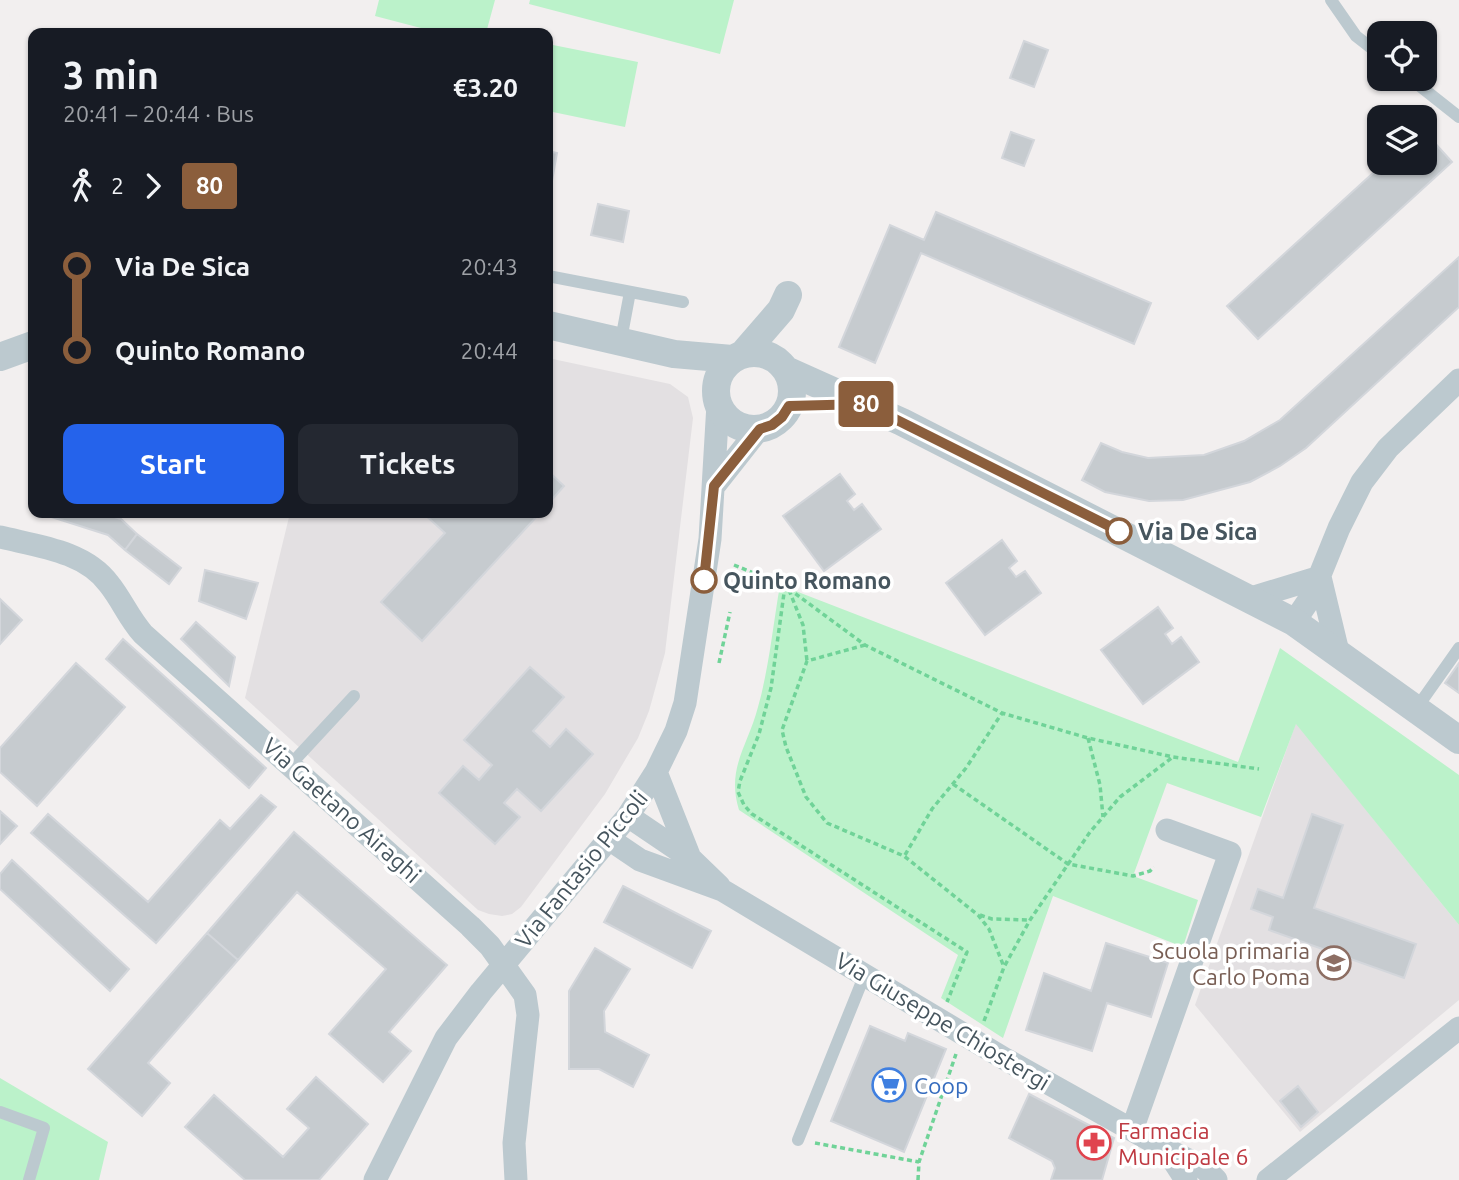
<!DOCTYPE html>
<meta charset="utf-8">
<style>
:root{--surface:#171b24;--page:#242831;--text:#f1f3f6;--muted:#9ea1a6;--accent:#2563eb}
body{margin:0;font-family:Ubuntu,sans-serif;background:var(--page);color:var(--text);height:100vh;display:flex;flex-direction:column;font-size:26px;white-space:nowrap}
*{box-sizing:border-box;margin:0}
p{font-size:23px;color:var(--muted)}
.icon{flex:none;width:38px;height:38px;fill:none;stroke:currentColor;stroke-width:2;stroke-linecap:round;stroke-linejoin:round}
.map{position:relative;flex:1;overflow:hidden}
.panel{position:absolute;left:28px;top:28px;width:525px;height:490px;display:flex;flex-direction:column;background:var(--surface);border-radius:14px;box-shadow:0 2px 5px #0004}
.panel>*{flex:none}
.badge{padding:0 14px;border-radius:5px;font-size:24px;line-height:46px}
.controls{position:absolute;left:1367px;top:21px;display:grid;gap:14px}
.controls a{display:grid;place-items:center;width:70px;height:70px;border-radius:14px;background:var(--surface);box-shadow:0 2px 5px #0004;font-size:35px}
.map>.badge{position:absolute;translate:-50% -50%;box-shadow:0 0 0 4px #fff}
.legs{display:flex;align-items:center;gap:10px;height:77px;padding:0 35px;font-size:23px}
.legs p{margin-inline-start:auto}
.overview{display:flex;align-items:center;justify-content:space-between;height:119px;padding:0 35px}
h1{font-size:38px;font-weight:700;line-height:52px}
.button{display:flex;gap:14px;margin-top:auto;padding:14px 35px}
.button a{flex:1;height:80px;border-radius:14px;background:var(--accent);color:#fff;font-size:28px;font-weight:700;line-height:80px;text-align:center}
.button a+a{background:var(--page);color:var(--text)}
ul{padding:0 35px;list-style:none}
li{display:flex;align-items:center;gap:24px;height:84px;font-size:26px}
li i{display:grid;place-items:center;width:10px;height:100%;margin:0 9px;background:currentColor}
li i::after{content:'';width:18px;height:18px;margin:-9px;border:5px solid;border-radius:50%;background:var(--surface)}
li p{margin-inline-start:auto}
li:first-child i{background:linear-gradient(#0000 50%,currentColor 0)}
li:last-child i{background:linear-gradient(currentColor 50%,#0000 0)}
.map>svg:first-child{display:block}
.education{fill:#e3e0e2}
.green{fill:#bbf2ca}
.building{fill:#c6cbcf;stroke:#d3d6db;stroke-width:2}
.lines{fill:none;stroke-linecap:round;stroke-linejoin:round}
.path{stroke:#70d398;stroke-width:3.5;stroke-dasharray:5 3.5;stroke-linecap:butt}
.service{stroke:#bcc9cf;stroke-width:12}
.minor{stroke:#bcc9cf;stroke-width:23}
.tertiary{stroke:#bcc9cf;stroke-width:28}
.line-1-casing{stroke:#fff;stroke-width:16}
.line-1{stroke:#8b5e3c;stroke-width:10}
.stop-1-dot{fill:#fff;stroke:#8b5e3c;stroke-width:3.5}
.labels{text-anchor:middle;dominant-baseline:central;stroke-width:7;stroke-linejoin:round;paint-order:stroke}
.stop-label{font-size:23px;font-weight:bold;fill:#46555e;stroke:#fff;text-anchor:start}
.street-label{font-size:23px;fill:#46555e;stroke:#fff}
.education-label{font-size:23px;fill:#785e54;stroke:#fff;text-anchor:end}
.shop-label{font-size:23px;fill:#366cbe;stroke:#fff;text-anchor:start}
.health-label{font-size:23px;fill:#be3a42;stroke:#fff;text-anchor:start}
</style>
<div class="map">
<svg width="1459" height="1180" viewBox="0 0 1459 1180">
<rect width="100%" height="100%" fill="#f2efef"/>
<!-- education -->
<path class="education" d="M548,358L670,384L688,397L693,418L665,653L649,711L638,738L605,794L521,907L512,914L502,916L489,914L478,910L245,698L290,513H548Z
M1296,723L1459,925V1000L1300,1132L1195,1005Z"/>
<!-- green -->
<path class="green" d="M379,0H495L486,33H440L375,16Z
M530,0H734L720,54L529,4Z
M548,44L638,62L625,127L548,111Z
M780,585L1238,762L1280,648L1459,775V925L1296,724L1261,817L1167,783L1133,876L1198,900L1183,947L1053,896L1003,1038L941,998L958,955L739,810C726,768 748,746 758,707C769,668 773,625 780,585Z
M0,1078L108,1142L99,1180H0Z"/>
<!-- building -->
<path class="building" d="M1024,41L1048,50L1034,87L1010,78Z
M1424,131L1452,162L1258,339L1227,306L1384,163H1424Z
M1011,132L1034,140L1024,166L1002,158Z
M548,151L557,153L548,203Z
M598,204L629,211L623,242L591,235Z
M936,212L1151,303L1134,344L921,253L875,363L839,347L890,225L924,240Z
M1459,257V307L1306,448L1280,466L1250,482L1183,500L1149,501L1105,492L1082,480L1101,443L1122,452L1148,458L1204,455L1244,441L1280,420Z
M548,471L564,486L548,504Z
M840,474L855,494L847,501L854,510L862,504L881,529L824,571L783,516Z
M39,513H101L121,519L137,534L125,550L108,535Z
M423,513H459L462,515L464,513H540L422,641L381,602L445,533Z
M137,534L181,568L169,584L125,550Z
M1002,540L1017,561L1009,568L1016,577L1025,571L1041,593L985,635L946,583Z
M205,570L258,583L246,619L199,601Z
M0,599L22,620L0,644Z
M1158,607L1173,628L1165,634L1172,644L1181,637L1199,662L1143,704L1101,650Z
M196,622L235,657L229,686L181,639Z
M123,639L266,768L249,788L106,659Z
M76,663L125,707L37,806L0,772V748Z
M1459,663V693L1445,683Z
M530,667L564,697L533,731L550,747L566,729L593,754L541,811L517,789L504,803L520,817L495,844L439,793L463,766L479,780L492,765L464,740Z
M261,795L276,807L156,943L31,833L48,814L148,902L220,820L230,829Z
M0,811L17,826L0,844Z
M1312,814L1343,825L1314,908L1416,944L1404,978L1269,930L1273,917L1251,909L1258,889L1283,898Z
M294,832L447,965L389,1032L411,1051L383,1082L329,1034L386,969L297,892L238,960L207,933Z
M12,860L129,969L110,991L0,889V874Z
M623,886L711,931L692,968L604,922Z
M207,933L238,960L148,1063L170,1083L142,1116L88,1069Z
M1106,943L1168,963L1151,1017L1107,1003L1092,1051L1026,1030L1044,973L1091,991Z
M595,948L630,969L604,1011L605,1032L649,1055L633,1087L599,1069H569V991Z
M870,1026L905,1041L908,1033L946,1049L904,1152L831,1121Z
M316,1077L368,1124L319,1180H245L185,1127L214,1095L283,1157L309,1128L287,1109Z
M1298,1086L1318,1112L1301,1127L1280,1101Z
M1029,1094L1114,1138L1102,1180H1051L1055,1168L1052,1161L1009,1138Z"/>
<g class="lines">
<!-- path -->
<path class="path" d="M734,565L785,586L865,645L1002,713L1088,738L1173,757L1259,769
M785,586L771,688L759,734L740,781L738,792L744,805L752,814L967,952L947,1002
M789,590L803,625L807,661
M865,645L807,661L782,730L786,747L806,797L827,823L904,856L978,915L989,929L1004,967
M719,663L730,612
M1088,738L1100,785L1103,817
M953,784L1068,864L1133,876L1150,871L1154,867
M905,855L932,809L966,768L1002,713
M980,915L992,919L1030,920
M984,1021L1004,967L1030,920L1090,832L1120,797L1173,757
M815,1143L919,1162
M918,1180L919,1162L956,1054"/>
<!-- service -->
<path class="service" d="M1331,0L1356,36L1379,54
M1411,79L1459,117
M548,276L683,302
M621,340L630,292
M1416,709L1459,648
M291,764L354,696
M0,1112L44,1128L29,1180
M798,1140L865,974"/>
<!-- minor -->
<path class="minor" d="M714,486L759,429
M0,537C37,546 85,551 109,584C122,600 128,617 143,634L470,926L490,946L525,995L528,1015L514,1143L516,1180
M1320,577L1338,652
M1251,598L1320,577
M1294,622L1311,597L1339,528L1362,482L1388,448L1459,380
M656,772L690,858
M628,816L690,858L719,886
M609,839L640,860L722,890L1005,1059L1166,1149L1203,1167L1216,1180
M1132,1130L1230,853L1167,830
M1166,1149L1186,1180
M375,1180L446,1038L481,992L628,816L656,772L676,731L685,703L710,539L718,404
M1268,1180L1459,1028"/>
<!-- tertiary -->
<path class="tertiary" d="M548,325L674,354L732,359
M716 391a38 38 0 1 1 76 0a38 38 0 1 1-76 0Z
M743,354L781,310L788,295
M0,357L33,345
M786,370L902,422L1294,622L1459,740"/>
</g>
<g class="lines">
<defs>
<path id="line-1" d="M704,580L714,486L760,429L772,425L782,417L789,406L865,404L1119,531"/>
</defs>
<!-- line-1 casing -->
<use href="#line-1" class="line-1-casing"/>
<!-- line-1 -->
<use href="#line-1" class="line-1"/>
</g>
<!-- icons -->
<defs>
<symbol id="school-ring" viewBox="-11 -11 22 22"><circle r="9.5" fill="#fff" stroke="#8d6e63" stroke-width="1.5"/><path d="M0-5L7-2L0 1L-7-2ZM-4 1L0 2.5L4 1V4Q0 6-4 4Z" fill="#8d6e63"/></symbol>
<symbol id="supermarket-ring" viewBox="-11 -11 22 22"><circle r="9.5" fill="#fff" stroke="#3f7fe0" stroke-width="1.5"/><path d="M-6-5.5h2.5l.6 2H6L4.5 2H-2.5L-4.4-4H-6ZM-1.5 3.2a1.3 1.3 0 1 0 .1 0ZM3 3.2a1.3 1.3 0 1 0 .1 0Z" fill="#3f7fe0"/></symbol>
<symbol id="pharmacy-ring" viewBox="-11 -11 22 22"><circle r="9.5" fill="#fff" stroke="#e0444e" stroke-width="1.5"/><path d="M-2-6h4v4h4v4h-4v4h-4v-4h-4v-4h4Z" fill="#e0444e"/></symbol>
</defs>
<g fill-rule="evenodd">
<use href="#school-ring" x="1315" y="944" width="38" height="38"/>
<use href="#supermarket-ring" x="870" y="1066" width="38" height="38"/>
<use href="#pharmacy-ring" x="1075" y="1124" width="38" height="38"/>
</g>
<!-- markers -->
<g class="stop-1-dot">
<circle cx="1119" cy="531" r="12"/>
<circle cx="704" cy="580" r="12"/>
</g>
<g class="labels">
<!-- stop labels -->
<g class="stop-label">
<text x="1138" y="531">Via De Sica</text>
<text x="723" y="580">Quinto Romano</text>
</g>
<!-- street labels -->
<g class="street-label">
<text transform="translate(342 810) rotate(42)">Via Gaetano Airaghi</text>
<text transform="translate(581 869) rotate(-51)">Via Fantasio Piccoli</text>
<text transform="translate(943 1021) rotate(31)">Via Giuseppe Chiostergi</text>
</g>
<!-- education labels -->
<g class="education-label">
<text x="1310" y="950">Scuola primaria<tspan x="1310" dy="26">Carlo Poma</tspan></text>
</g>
<!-- shop labels -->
<g class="shop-label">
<text x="914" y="1085">Coop</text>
</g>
<!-- health labels -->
<g class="health-label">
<text x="1118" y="1130">Farmacia<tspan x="1118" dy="26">Municipale 6</tspan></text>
</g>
</g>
</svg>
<div class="controls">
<a><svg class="icon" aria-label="locate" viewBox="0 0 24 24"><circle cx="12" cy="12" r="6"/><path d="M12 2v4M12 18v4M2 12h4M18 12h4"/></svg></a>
<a><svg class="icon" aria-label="layers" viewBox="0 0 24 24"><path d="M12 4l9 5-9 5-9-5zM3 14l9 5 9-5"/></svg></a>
</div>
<b class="badge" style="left:866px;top:404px;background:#8b5e3c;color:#fff">80</b>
<section class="panel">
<div class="overview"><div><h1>3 min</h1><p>20:41 – 20:44 · Bus</p></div><b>€3.20</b></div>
<div class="legs"><svg class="icon" aria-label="walk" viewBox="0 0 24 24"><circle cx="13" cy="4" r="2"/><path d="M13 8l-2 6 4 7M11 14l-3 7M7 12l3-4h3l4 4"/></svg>2<svg class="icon" aria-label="forward" viewBox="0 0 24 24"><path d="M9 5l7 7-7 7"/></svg><b class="badge" style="background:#8b5e3c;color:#fff">80</b></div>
<ul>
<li><i style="color:#8b5e3c"></i><b>Via De Sica</b><p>20:43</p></li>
<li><i style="color:#8b5e3c"></i><b>Quinto Romano</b><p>20:44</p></li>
</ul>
<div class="button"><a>Start</a><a>Tickets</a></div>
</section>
</div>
